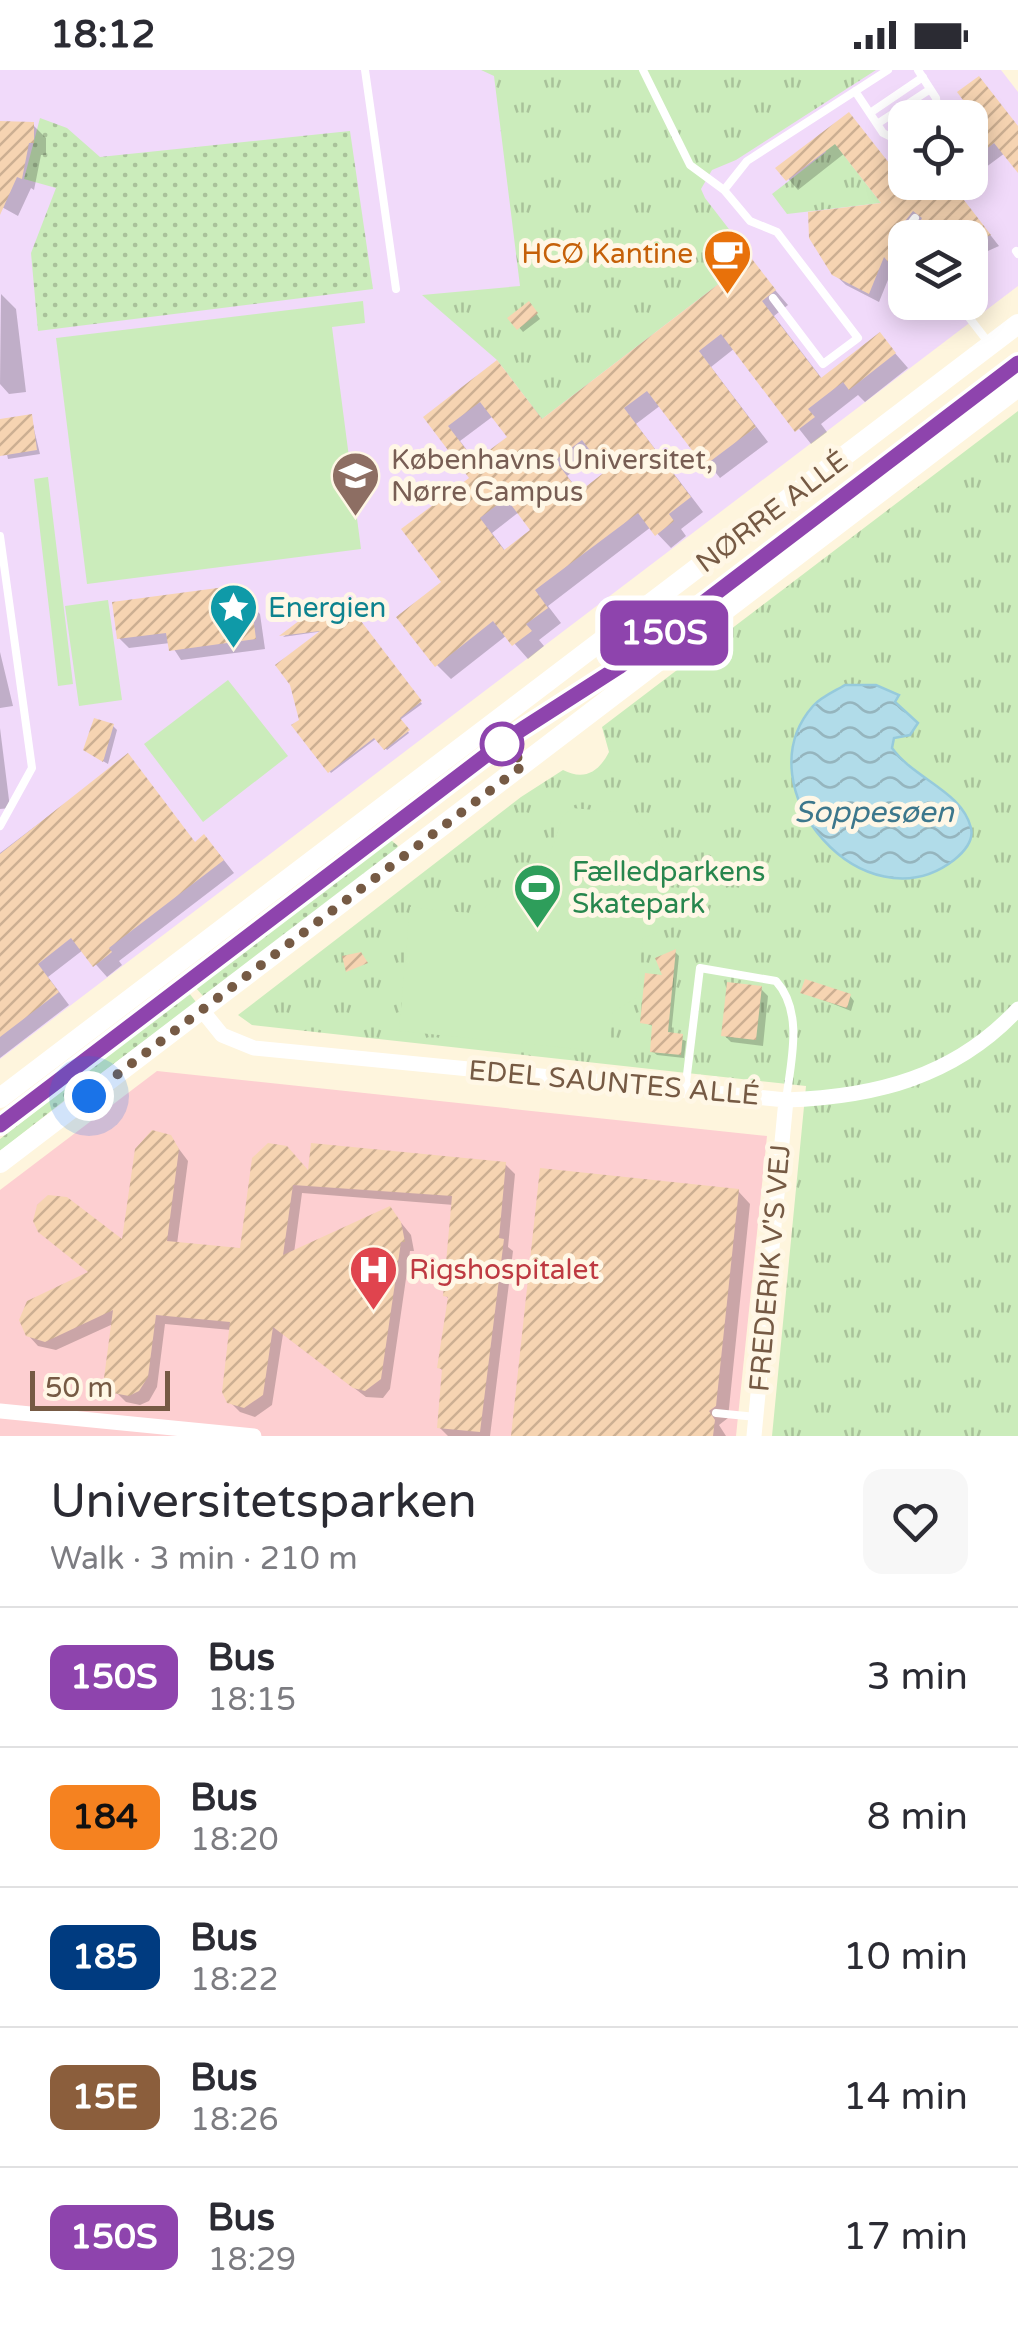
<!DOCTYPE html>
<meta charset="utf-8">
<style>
:root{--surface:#fff;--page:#f7f7f7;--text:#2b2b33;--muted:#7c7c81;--line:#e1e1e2}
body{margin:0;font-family:"Varela Round",sans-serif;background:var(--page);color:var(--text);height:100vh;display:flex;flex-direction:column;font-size:38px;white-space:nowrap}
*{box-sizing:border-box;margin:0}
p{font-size:32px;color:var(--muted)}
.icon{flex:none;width:55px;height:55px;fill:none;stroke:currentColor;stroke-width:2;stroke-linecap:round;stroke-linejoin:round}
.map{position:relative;height:1366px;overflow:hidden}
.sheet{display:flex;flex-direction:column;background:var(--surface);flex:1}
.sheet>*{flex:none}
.badge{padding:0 20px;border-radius:15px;font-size:35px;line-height:65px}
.fabs{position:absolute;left:888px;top:30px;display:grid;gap:20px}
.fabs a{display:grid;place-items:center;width:100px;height:100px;border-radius:20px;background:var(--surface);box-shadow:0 5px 25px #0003;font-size:50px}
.scale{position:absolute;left:30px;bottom:25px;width:140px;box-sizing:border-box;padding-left:10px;border:5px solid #765a44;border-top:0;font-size:28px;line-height:35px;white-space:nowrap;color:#765a44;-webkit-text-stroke:8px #fff7e6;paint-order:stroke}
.you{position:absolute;width:50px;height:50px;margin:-25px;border:8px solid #fff;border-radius:50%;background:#1a73e8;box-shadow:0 0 0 15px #1a73e833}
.map>.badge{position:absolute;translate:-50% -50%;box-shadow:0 0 0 5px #fff}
.round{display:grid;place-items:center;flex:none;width:105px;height:105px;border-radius:20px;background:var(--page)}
.summary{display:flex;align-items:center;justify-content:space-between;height:170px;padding:0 50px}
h1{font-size:48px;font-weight:600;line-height:75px}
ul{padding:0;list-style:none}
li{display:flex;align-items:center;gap:30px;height:140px;padding:0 50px;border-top:2px solid var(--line)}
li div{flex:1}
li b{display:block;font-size:38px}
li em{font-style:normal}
li .badge{min-width:110px;font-weight:700;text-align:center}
.status{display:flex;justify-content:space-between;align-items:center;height:70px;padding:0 50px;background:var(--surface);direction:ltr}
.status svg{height:28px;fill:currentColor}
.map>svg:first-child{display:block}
.education{fill:#f1dafa;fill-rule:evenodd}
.medical{fill:#fdcfd1}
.grass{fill:url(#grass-dots)}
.park{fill:url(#park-tufts)}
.garden{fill:#cbecbb}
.water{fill:url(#water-waves);stroke:#96cadc;stroke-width:2.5}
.shadow{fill:#0003;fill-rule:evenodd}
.building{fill:url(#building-hatch);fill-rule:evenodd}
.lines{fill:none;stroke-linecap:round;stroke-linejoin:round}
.lane{stroke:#fff;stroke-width:8}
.street{stroke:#fff;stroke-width:15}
.secondary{stroke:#fff;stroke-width:20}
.line-casing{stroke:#fff;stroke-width:22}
.line{stroke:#8e44ad;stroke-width:15}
.walk{stroke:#765a44;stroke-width:10;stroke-dasharray:0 18}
.stop-dot{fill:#fff;stroke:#8e44ad;stroke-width:5}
.labels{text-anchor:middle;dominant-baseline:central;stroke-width:10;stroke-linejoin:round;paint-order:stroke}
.food-label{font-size:28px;fill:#c56008;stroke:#fff7e6;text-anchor:end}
.education-label{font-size:28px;fill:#785e54;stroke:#fff7e6;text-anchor:start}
.street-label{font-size:28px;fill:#765a44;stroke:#fff7e6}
.culture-label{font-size:28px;fill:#0d838f;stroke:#fff7e6;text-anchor:start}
.leisure-label{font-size:28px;fill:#27864d;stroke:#fff7e6;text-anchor:start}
.health-label{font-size:28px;fill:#be3a42;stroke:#fff7e6;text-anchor:start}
.water-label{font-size:30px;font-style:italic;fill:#3c778c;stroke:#fff7e6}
</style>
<div class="status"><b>18:12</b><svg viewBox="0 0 49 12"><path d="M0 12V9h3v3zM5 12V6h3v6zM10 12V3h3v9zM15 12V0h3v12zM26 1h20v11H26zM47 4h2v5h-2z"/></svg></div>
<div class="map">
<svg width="1018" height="1366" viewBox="0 0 1018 1366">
<defs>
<pattern id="grass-dots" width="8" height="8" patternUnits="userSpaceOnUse" patternTransform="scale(2.5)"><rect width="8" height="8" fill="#cbecbb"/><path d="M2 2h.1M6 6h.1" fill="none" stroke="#a9c29a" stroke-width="1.8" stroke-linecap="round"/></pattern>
<pattern id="park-tufts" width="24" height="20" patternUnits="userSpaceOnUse" patternTransform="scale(2.5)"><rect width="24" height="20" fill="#cbecbb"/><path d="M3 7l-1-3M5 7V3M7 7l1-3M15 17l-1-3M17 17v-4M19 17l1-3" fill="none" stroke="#a9c29a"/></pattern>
<pattern id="water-waves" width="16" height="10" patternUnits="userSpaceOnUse" patternTransform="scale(2.5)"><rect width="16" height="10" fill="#b1dce9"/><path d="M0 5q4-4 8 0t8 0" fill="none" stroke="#95b5be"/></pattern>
<pattern id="building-hatch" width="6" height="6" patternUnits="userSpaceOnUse" patternTransform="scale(2.5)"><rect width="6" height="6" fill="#f6d4b2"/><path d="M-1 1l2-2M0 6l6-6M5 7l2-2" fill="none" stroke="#ccaf92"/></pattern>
</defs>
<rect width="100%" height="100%" fill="#fef5dd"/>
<!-- education -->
<path class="education" d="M0,0H1001L1018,22V216L0,989ZM905,48H970V112H905ZM905,168H970V232H905Z"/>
<!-- medical -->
<path class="medical" d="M157,1001L767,1066L736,1366H0V1120Z"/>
<!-- grass -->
<path class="grass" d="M40,48L67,58L100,87L350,61L373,219L38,261L31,183L56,118L24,109Z
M391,770L398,776L396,781L203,926L196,918Z
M189,923L196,932L83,1017L78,1007Z
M76,1010L79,1019L0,1081V1069Z"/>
<!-- park -->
<path class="park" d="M481,0H876L736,90L712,100L701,119L705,128L752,189L738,200L731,191L714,204L720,213L542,349L497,290L422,225L520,216L494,6Z
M830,67L881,133L787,144L772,124L826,82L821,74Z
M1018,341V1366H772L806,1016L252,955L238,945L521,727L563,700C584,711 599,702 609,682L602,657Z"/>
<!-- garden -->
<path class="garden" d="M363,231L365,253L332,257L361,479L87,514L56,268Z
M48,407L73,614L58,616L34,409Z
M108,530L122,630L79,636L65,536Z
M228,610L288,686L203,752L144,674Z
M572,738L629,743L669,785L658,804L652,835L681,828L689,851L643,868L636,928L613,942L609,982L399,961L410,837L477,844L550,784L563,746Z"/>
<!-- water -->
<path class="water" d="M845,615H876L899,625L895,632L918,653L910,665L894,668L892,678C914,709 962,721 971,758C974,771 964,782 954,790C865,859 741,718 813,636C821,627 835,621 845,615Z"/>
<!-- shadow -->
<path class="shadow" d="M848,45L905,112H968L971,116L959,125L999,176L970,189V168H913V163L903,175L905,208L894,195L879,232L846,215L834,204L886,134L845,83L798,120L779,98Z
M0,54L33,55L46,68V85H41L34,120L31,118L18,146L0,136Z
M1018,57V99L1005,83L970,109V59Z
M752,193L788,235L774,246L823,310L880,266L908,298L865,332L858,325L821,354L827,362L811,374L735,278L711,297L768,372L720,408L661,335L636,354L703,442L681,459L686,466L671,478L651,457L548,536L561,553L539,570L544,576L528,589L507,565L451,609L437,595L444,513L472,409L426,348L497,294L544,351ZM492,347L510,367L477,393L460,371ZM596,384L609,402L581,423L567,406ZM519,442L533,461L506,482L492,463Z
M1,224L16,239L26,322L9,324L0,314Z
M533,239L540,249L523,262L511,248Z
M31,347L40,384L8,389L0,352Z
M224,520L236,536L250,534L260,544L265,579L181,590L170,573L129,578L119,568Z
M316,541L329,557L350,541L422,634L400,650L409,663L387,680L377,668L331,703L295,656L302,651L324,561L283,567Z
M0,582L13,636L0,638Z
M113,656L117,660L108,694L91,684Z
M0,658L10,738L0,739Z
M128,686L196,774L216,780L234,803L119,891L122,895L107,907L83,880L48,907L69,935L0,988V783Z
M675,882L679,886L671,965L686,971L684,988L657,985L652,981L655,957L643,952Z
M761,919L768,926L763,976L731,972L724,965Z
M803,922L850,926L854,931L851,941Z
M170,1067L188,1091L177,1174L242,1181L254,1089L310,1104L505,1094L515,1104L508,1177L513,1181L490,1366H448L439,1357L445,1303L440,1298L450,1230L445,1225L454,1135L302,1123L294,1183L390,1139L411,1165L414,1181H410L390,1319L383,1328L366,1327L283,1264L272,1335L255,1347L240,1342L229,1331L231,1260L165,1254L157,1317L149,1331L140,1335L126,1332L115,1321L113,1254L56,1280L38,1276L28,1265L124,1173Z
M738,1121L750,1134L728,1348L719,1355L726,1366H514Z"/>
<!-- building -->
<path class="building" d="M979,6L1018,56V103L994,73L970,92V56L978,50L957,22Z
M849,42L904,112H950L991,165L970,174V168H912L922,148L913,141L894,165L905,178V212L884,187L869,224L832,205L809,168L808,142L881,133L835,74L786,111L775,98Z
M0,51L34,52V73H29L22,109L17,107L0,145Z
M752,189L776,220L762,231L821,308L880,262L896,283L849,320L843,312L808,339L815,347L795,362L721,264L699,281L756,357L704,396L647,321L624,338L691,427L669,444L674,451L655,466L638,443L535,520L548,538L526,554L532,561L512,576L493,551L435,597L396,547L441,512L401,459L469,408L423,347L497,290L542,349L720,213L714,204L723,197L731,190L738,200ZM480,332L507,367L475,391L448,356ZM582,370L606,401L579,422L555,390ZM506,428L530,460L504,480L480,448Z
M529,231L538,243L517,260L507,248Z
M32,344L37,380L0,386V349Z
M225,517L231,534L251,531L256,569L169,581L166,563L117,569L112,532Z
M316,538L329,554L351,538L422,631L400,648L410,660L384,680L374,668L328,703L291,655L299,650L290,615L275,595L320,561L279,566Z
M94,648L114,654L103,692L83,680Z
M128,683L195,772L204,764L224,790L109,878L112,882L93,897L71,868L38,894L59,922L0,967V784Z
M676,879L668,962L683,964L681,985L650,982L652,955L640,953L645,903L662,905L655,888Z
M361,882L368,893L346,902L342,886Z
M805,909L851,924L847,938L800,923Z
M727,912L762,916L756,970L721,966Z
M152,1060L171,1065L179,1079L167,1171L240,1178L252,1088L268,1073L287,1076L308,1100L311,1073L506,1092L499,1168L504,1169L480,1362L437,1358L442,1299L437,1298L448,1227L443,1226L452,1126L293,1115L283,1185L390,1136L401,1152L405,1172H401L381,1309L365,1321L353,1318L273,1257L263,1325L244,1338L227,1333L222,1322L230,1252L156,1245L148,1307L139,1321L129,1326L113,1323L104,1308L113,1240L45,1272L26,1266L19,1250L27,1231L88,1202L38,1162L33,1151L37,1135L48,1125L67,1127L122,1169L135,1079Z
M540,1098L739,1119L716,1336L709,1341L715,1350L713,1366H511Z"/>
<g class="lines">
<!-- lane -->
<path class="lane" d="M365,0L396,219
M643,0L690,95L724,120L750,151L777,162L858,268L823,294L773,228
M918,0L936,28L938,48
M855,21L883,63L905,74
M870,43L923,7
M877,54L929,20
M724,120L747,91L888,0
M905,171L901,166L915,148
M1016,181L1018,184
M970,193L981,185
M957,232L988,272
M0,466L32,698L0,756
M685,1021L700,898L776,911C804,942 791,991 786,1030
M0,1054L511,667L619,597L1018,293
M716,1343L756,1347"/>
<!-- street -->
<path class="street" d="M201,939L222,965L254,978L786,1030C875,1027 955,1007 1018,939
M0,1341L254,1366
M754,1366L786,1030"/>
<!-- secondary -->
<path class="secondary" d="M0,1028L1018,254
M0,1093L1018,317"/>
</g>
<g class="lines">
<defs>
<path id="line" d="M0,1055L510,667L619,597L1018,293"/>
</defs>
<!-- line casing -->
<use href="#line" class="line-casing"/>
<!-- line -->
<use href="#line" class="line"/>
<!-- walk -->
<path class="walk" d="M89,1026L525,694L502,674"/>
</g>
<!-- icons -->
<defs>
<symbol id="cafe-pin" viewBox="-11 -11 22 30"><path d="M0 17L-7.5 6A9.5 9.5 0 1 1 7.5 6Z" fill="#e8710a" stroke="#fff7e6"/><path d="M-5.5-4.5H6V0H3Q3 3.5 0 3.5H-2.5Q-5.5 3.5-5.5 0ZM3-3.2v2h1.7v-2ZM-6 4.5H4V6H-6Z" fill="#fff"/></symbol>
<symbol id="university-pin" viewBox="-11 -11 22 30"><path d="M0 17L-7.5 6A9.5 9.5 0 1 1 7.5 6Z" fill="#8d6e63" stroke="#fff7e6"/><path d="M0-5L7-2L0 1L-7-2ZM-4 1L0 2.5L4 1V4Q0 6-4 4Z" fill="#fff"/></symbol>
<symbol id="sight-pin" viewBox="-11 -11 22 30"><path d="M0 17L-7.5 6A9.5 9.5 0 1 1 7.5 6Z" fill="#0f9aa8" stroke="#fff7e6"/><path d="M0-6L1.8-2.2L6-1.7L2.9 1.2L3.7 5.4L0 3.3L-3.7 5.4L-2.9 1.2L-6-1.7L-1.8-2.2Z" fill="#fff"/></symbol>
<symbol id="stadium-pin" viewBox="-11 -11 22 30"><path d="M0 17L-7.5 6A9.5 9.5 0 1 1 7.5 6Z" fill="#2e9e5b" stroke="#fff7e6"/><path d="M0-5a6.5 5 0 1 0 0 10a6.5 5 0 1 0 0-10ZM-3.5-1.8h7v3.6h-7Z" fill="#fff"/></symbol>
<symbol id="hospital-pin" viewBox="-11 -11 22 30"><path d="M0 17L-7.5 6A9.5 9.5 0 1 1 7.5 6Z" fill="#e0444e" stroke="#fff7e6"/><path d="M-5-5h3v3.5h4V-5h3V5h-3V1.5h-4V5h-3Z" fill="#fff"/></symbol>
</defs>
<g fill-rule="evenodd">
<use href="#cafe-pin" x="700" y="156" width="55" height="75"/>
<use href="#university-pin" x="328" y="378" width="55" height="75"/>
<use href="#sight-pin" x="206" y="510" width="55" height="75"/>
<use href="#stadium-pin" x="510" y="790" width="55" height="75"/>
<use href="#hospital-pin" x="346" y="1172" width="55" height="75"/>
</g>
<!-- markers -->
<circle class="stop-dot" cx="502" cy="674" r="20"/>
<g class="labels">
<!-- food labels -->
<g class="food-label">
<text x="693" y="184">HCØ Kantine</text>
</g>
<!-- education labels -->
<g class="education-label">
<text x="391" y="390">Københavns Universitet,<tspan x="391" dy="32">Nørre Campus</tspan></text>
</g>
<!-- street labels -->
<g class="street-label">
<text transform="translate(772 442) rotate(-37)">NØRRE ALLÉ</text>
<text transform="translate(614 1013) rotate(5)">EDEL SAUNTES ALLÉ</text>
<text transform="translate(770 1198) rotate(-85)">FREDERIK V'S VEJ</text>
</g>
<!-- culture labels -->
<g class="culture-label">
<text x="268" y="538">Energien</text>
</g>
<!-- leisure labels -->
<g class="leisure-label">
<text x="572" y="802">Fælledparkens<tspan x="572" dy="32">Skatepark</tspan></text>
</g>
<!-- health labels -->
<g class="health-label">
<text x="409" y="1200">Rigshospitalet</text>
</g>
<!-- water labels -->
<g class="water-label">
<text x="874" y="742">Soppesøen</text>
</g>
</g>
</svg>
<div class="fabs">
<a><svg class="icon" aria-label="locate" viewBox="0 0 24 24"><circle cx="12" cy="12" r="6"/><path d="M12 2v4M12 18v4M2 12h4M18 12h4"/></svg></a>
<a><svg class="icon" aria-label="layers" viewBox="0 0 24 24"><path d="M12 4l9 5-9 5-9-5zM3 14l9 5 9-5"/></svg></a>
</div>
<div class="scale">50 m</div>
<div class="you" style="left:89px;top:1026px"></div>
<b class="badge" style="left:664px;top:563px;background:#8e44ad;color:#fff">150S</b>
</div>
<section class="sheet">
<div class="summary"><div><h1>Universitetsparken</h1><p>Walk · 3 min · 210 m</p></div><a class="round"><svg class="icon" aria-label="heart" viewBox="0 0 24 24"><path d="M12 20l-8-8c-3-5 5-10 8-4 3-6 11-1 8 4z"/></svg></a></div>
<ul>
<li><span class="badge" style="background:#8e44ad;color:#fff">150S</span><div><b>Bus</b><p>18:15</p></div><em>3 min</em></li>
<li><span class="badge" style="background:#f58220;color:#111">184</span><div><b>Bus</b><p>18:20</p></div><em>8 min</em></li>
<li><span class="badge" style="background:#003b80;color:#fff">185</span><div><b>Bus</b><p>18:22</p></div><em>10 min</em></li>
<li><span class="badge" style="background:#8b5e3c;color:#fff">15E</span><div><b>Bus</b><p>18:26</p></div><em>14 min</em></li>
<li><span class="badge" style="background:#8e44ad;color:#fff">150S</span><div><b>Bus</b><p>18:29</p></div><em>17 min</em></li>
</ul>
</section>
